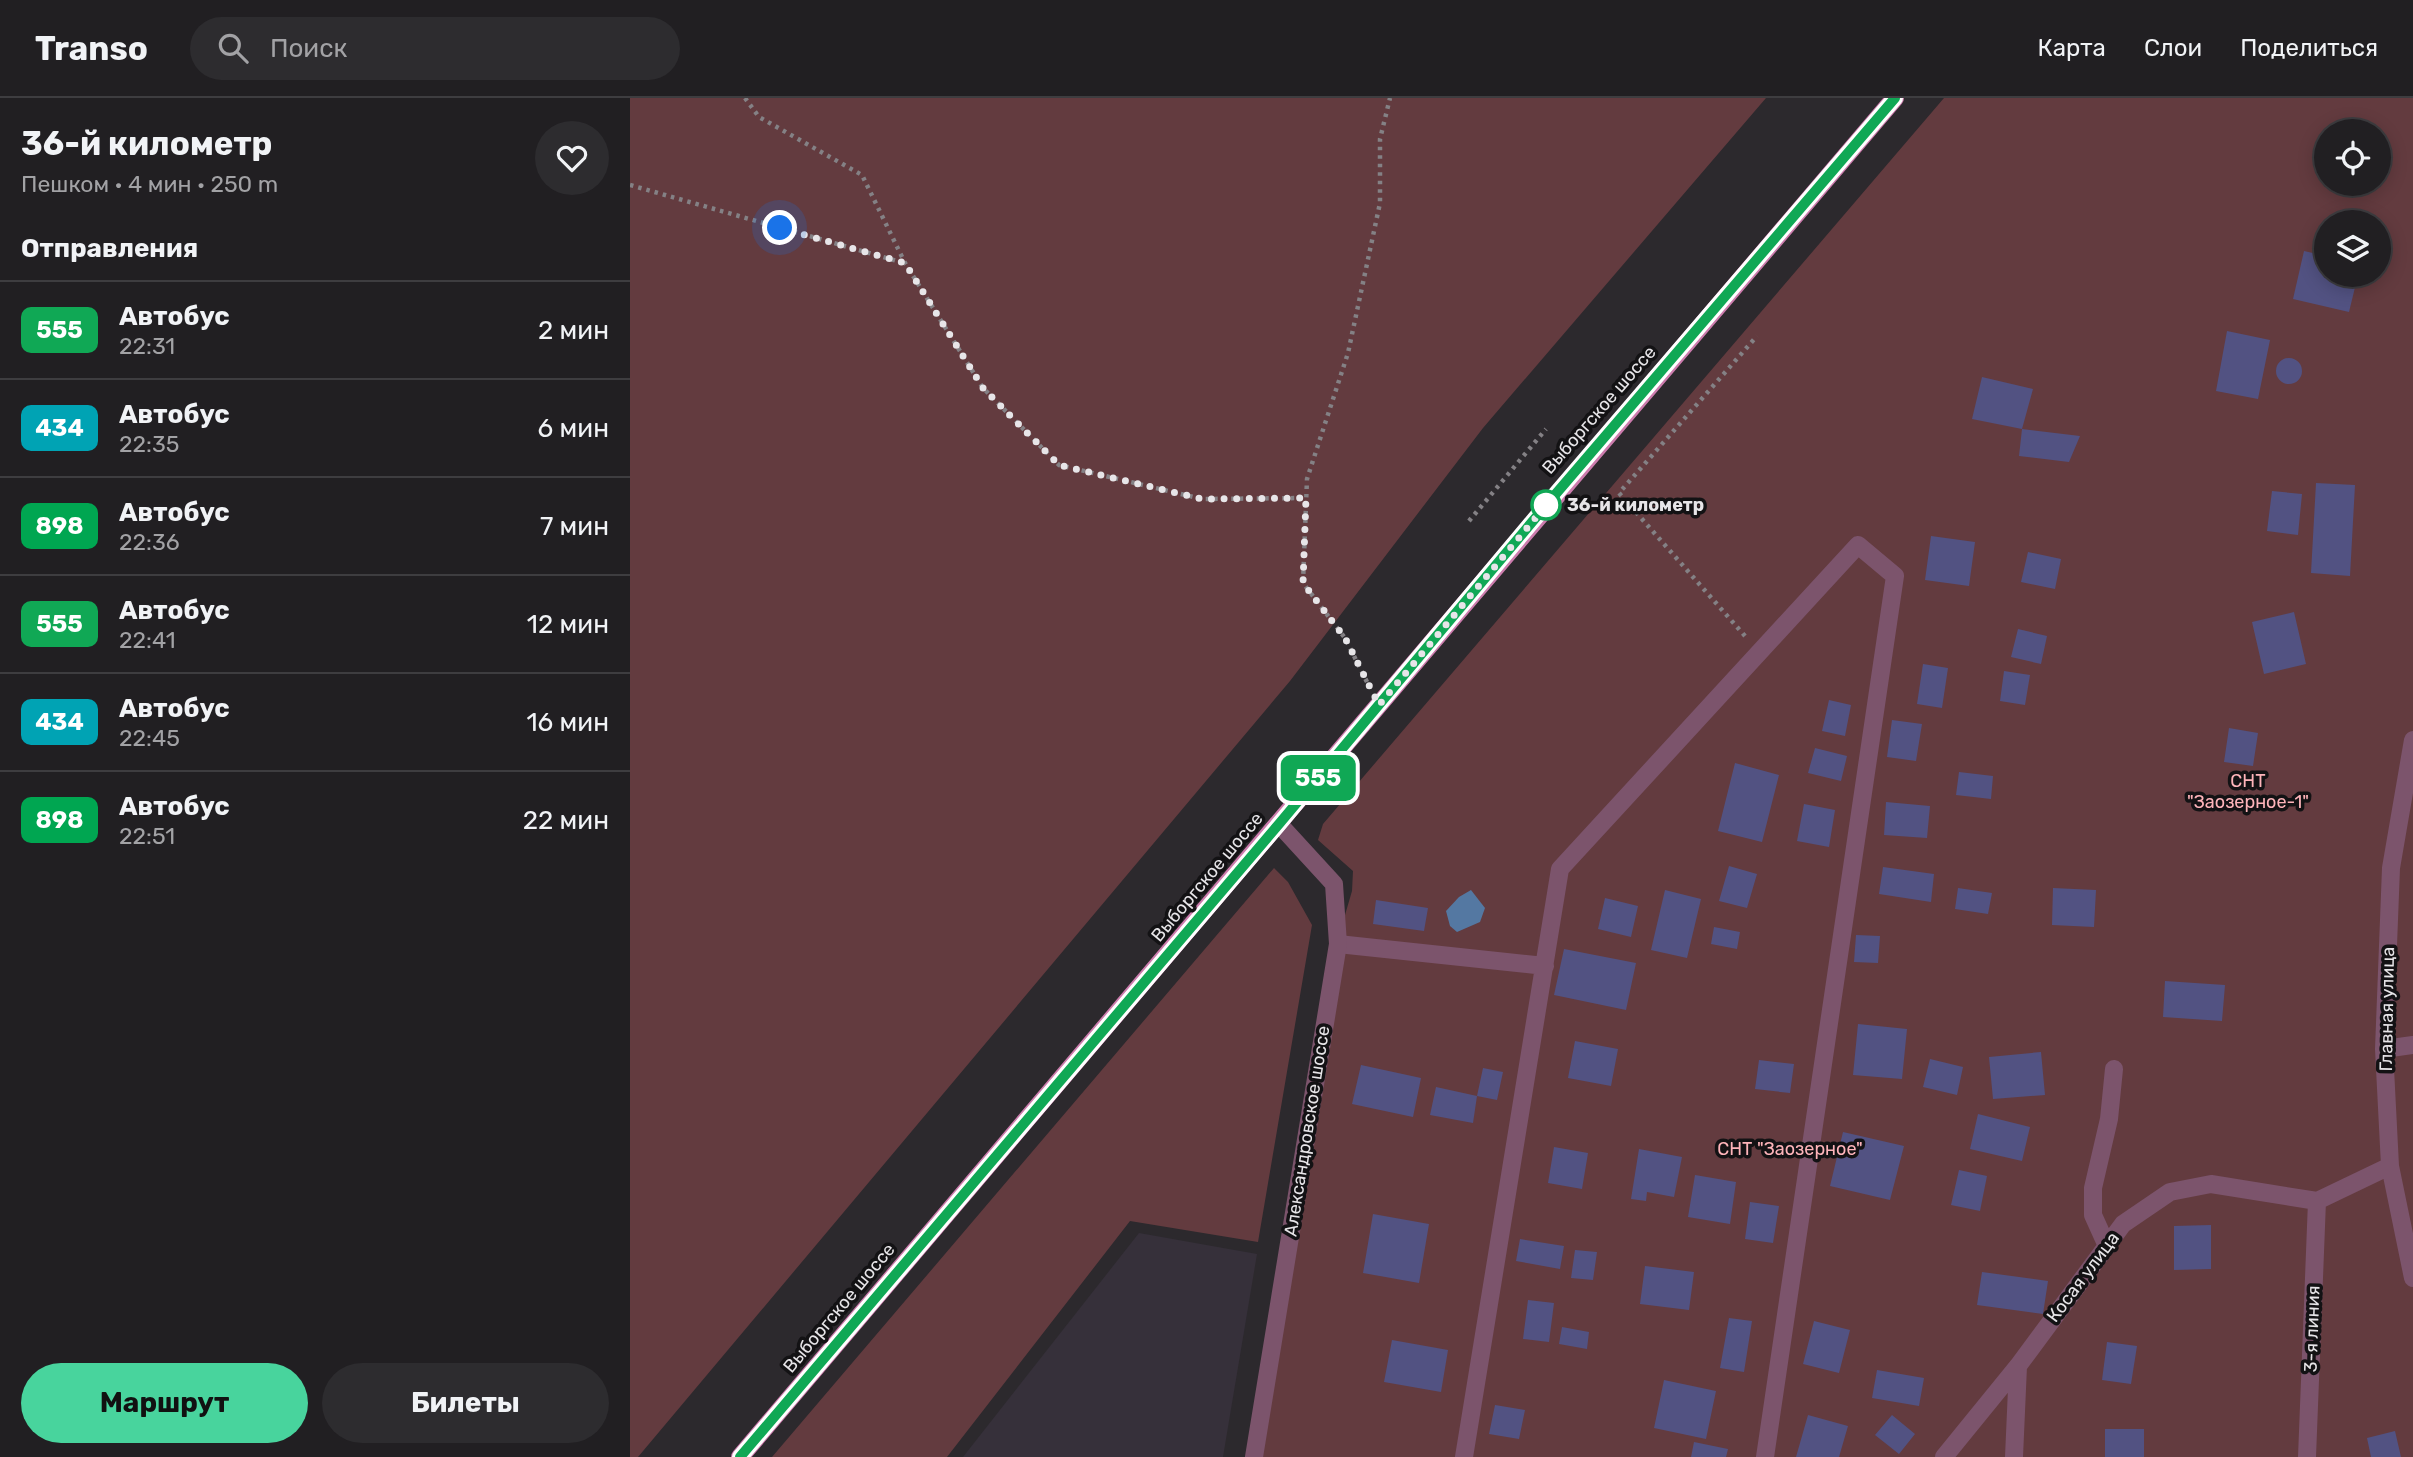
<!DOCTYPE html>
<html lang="ru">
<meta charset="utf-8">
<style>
:root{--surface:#211f22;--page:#2d2c2f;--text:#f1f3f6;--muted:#a2a2a5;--line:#3e3d40;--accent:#48d49d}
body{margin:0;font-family:Rubik,sans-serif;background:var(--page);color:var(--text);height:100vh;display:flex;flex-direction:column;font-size:26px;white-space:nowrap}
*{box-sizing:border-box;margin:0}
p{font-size:23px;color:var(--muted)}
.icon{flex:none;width:38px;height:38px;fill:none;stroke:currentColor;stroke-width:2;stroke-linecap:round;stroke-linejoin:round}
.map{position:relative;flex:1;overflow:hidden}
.panel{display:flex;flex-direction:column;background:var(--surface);width:630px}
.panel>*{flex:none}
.badge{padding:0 14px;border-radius:10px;font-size:24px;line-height:46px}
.buttons{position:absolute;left:1684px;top:21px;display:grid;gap:14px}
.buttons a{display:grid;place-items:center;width:77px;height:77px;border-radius:50%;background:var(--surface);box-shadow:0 4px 18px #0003,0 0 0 2px var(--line);font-size:35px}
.you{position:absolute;width:35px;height:35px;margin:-18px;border:5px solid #fff;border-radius:50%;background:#1a73e8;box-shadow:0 0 0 10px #1a73e833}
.map>.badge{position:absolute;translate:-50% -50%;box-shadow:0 0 0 4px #fff}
h2{padding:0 21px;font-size:26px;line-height:63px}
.round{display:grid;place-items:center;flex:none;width:74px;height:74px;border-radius:37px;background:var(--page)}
.headline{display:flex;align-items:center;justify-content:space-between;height:119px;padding:0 21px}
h1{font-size:33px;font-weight:700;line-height:52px}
.cta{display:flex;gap:14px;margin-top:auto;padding:14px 21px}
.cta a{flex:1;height:80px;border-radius:42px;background:var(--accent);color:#111;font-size:28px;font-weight:700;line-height:80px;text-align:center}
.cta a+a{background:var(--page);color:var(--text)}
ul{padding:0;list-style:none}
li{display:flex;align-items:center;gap:21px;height:98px;padding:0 21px;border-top:2px solid var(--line)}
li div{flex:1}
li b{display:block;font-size:26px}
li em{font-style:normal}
li .badge{min-width:77px;font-weight:700;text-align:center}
header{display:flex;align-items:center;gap:42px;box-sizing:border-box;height:98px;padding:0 35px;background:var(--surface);border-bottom:2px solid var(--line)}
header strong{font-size:33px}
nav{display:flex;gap:38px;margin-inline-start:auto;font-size:24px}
.search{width:490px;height:63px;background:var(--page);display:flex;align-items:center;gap:18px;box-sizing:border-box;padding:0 24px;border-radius:38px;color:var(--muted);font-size:26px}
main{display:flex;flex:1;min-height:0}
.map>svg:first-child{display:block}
.built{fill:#36303a}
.green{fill:#633b3f;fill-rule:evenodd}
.water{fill:#5478a2}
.building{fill:#525282}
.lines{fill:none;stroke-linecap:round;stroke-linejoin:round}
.path{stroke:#848185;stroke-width:4.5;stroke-dasharray:3.5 5;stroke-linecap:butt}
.minor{stroke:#7c546c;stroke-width:18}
.tertiary{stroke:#7c546c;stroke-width:18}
.primary{stroke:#cc7cad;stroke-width:18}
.line-casing{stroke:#fff;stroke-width:16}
.line{stroke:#10a855;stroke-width:10}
.walk{stroke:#e7e5e8;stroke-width:7;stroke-dasharray:0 12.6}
.stop-dot{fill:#fff;stroke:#10a855;stroke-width:3.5}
.labels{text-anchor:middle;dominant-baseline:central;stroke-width:7;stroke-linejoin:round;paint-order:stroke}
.street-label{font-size:18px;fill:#e7e5e8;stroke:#131214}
.stop-label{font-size:18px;font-weight:bold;fill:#e7e5e8;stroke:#131214;text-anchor:start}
.park-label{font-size:18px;fill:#feb4ba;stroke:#131214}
</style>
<header>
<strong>Transo</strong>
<div class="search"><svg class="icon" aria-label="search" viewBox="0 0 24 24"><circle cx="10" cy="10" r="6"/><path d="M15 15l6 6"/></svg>Поиск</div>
<nav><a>Карта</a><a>Слои</a><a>Поделиться</a></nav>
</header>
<main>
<section class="panel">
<div class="headline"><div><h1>36-й километр</h1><p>Пешком · 4 мин · 250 m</p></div><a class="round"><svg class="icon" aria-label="heart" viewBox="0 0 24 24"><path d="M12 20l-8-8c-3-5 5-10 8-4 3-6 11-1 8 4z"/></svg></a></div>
<h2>Отправления</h2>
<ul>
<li><span class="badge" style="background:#10a855;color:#fff">555</span><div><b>Автобус</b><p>22:31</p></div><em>2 мин</em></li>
<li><span class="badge" style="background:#00a3b4;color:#fff">434</span><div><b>Автобус</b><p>22:35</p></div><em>6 мин</em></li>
<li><span class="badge" style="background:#00a651;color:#fff">898</span><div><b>Автобус</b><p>22:36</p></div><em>7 мин</em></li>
<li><span class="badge" style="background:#10a855;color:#fff">555</span><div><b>Автобус</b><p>22:41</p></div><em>12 мин</em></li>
<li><span class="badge" style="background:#00a3b4;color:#fff">434</span><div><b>Автобус</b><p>22:45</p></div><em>16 мин</em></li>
<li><span class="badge" style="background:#00a651;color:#fff">898</span><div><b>Автобус</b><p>22:51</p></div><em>22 мин</em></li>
</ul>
<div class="cta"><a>Маршрут</a><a>Билеты</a></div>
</section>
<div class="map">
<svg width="1783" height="1359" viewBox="0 0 1783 1359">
<rect width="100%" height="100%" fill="#2c292d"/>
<!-- built -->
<path class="built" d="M509,1135L627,1156L593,1359H333Z"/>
<!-- green -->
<path class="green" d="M0,0H1136L853,330L660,583L8,1359H0Z
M1314,0H1783V1359H624L708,841L722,793L723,773L688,742L693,726ZM1696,33H1748V86H1696ZM1696,124H1748V177H1696Z
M644,770L658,784L682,827L628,1144L500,1123L317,1359H142Z"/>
<!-- water -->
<path class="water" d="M841,792L855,810L850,824L827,834L820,828L816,813L829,799Z"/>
<!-- building -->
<path class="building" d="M1674,153L1696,158V177H1728L1719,214L1663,201Z
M1597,233L1640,242L1628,301L1586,293Z
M1646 273a13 13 0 1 1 26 0a13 13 0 1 1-26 0Z
M1352,279L1403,291L1392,331L1450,338L1439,364L1389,358L1392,331L1342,321Z
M1686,385L1725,387L1720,478L1681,475Z
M1642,393L1672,396L1668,437L1637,433Z
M1301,438L1345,444L1339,488L1295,482Z
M1398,454L1431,461L1425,491L1391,484Z
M1664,514L1676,566L1634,576L1622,524Z
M1388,531L1417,538L1411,566L1381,559Z
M1293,566L1318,570L1312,610L1287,606Z
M1374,573L1400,577L1395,607L1370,603Z
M1199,602L1221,607L1215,638L1192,633Z
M1262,622L1292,626L1286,663L1257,659Z
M1599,630L1628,635L1623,668L1594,664Z
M1185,650L1217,658L1211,683L1178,675Z
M1105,665L1149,677L1132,744L1088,733Z
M1329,674L1363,678L1361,701L1326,697Z
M1256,704L1300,708L1297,740L1254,737Z
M1174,706L1205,712L1199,749L1167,743Z
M1099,768L1127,776L1117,810L1089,803Z
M1253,769L1304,776L1301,804L1249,796Z
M1328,790L1362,795L1358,816L1325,811Z
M1423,790L1466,792L1464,829L1422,827Z
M1035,792L1071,801L1057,860L1021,852Z
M975,800L1008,808L1001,839L968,831Z
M746,802L798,810L794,833L743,826Z
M1084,829L1110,834L1107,851L1081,846Z
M1226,837L1250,838L1248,865L1224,864Z
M934,851L1006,865L996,912L924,897Z
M1535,883L1595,887L1592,923L1533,919Z
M1228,926L1277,931L1272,981L1223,977Z
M945,943L988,951L981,988L938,980Z
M1411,954L1415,997L1363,1001L1359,959Z
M1300,961L1333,969L1327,997L1293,989Z
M1129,962L1164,966L1160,995L1125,991Z
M731,967L791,980L783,1019L722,1006Z
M853,970L873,974L867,1002L847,998Z
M806,989L847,998L843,1025L800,1017Z
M1348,1016L1400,1029L1392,1063L1340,1051Z
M1213,1034L1274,1048L1260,1102L1200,1088Z
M924,1049L958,1055L952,1091L918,1085Z
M1009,1051L1052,1059L1044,1099L1017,1094L1016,1103L1001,1101Z
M1329,1072L1357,1078L1350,1113L1321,1107Z
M1065,1077L1106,1084L1100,1126L1058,1119Z
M1120,1104L1149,1108L1143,1145L1115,1141Z
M743,1116L799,1126L789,1185L733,1175Z
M1581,1127V1171L1544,1172V1128Z
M890,1141L934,1148L930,1171L886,1163Z
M945,1152L967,1154L963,1182L941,1180Z
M1015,1168L1064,1174L1059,1212L1010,1206Z
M1352,1174L1418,1183L1413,1216L1347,1207Z
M898,1202L924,1205L919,1244L893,1241Z
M1099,1220L1122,1223L1114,1274L1090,1270Z
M1184,1223L1220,1232L1209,1275L1173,1266Z
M932,1229L959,1234L957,1251L929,1246Z
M762,1242L818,1252L811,1294L754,1284Z
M1477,1244L1507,1248L1501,1286L1472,1282Z
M1247,1272L1294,1280L1289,1308L1242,1300Z
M1034,1282L1086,1293L1076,1341L1024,1330Z
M865,1307L895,1312L889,1341L859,1336Z
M1178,1317L1218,1328L1209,1359H1166Z
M1262,1317L1285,1336L1269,1356L1245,1337Z
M1475,1331H1514V1359H1475Z
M1765,1333L1771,1359H1741L1737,1340Z
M1064,1344L1098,1351L1096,1359H1061Z"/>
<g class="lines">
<!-- path -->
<path class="path" d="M115,0L129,19L232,77L275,165L353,290L429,367L572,401L676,400
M0,87L274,165
M839,423L916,331
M1115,538L989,395L1127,238
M737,584L715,540L673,485L677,381L718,255L750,105V41L760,0"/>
<!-- minor -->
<path class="minor" d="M1783,642L1761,770L1754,951L1760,1068L1783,1180
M708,846L915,868
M1754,951L1783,947
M1477,1148L1463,1117V1090L1479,1021L1484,971
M834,1359L930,771L1228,447L1265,478L1135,1359
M1314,1359L1388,1268L1493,1126L1540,1094L1581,1086L1687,1103L1760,1068
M1384,1359L1388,1268
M1677,1359L1687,1103"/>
<!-- tertiary -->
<path class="tertiary" d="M624,1359L708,846L704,786L649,726"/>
<!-- primary -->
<path class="primary" d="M110,1359C496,907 878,451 1265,0"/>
</g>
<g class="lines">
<defs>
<path id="line" d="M110,1359L649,726L918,405L1265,0"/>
</defs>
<!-- line casing -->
<use href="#line" class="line-casing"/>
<!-- line -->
<use href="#line" class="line"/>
<!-- walk -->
<path class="walk" d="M150,130L275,165L353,290L429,367L572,401L676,400L673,485L715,540L749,607L918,405L916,407"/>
</g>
<!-- markers -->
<circle class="stop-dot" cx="916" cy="407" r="14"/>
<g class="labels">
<!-- street labels -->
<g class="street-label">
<text transform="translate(969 312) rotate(-49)">Выборгское шоссе</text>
<text transform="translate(577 779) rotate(-50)">Выборгское шоссе</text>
<text transform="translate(1757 911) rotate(-89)">Главная улица</text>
<text transform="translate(677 1033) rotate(-81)">Александровское шоссе</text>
<text transform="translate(1453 1179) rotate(-53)">Косая улица</text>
<text transform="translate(209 1210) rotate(-50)">Выборгское шоссе</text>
<text transform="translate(1682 1231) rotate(-88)">3-я линия</text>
</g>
<!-- stop labels -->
<g class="stop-label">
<text x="937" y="407">36-й километр</text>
</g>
<!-- park labels -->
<g class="park-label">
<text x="1618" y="683">СНТ<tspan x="1618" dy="21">"Заозерное-1"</tspan></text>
<text x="1160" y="1051">СНТ "Заозерное"</text>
</g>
</g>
</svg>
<div class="buttons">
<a><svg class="icon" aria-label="locate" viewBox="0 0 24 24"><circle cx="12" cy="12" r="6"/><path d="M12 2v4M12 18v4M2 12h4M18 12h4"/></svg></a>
<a><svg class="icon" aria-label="layers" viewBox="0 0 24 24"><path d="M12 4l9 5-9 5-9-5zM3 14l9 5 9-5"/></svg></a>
</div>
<div class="you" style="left:150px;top:130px"></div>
<b class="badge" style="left:688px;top:680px;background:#10a855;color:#fff">555</b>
</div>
</main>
